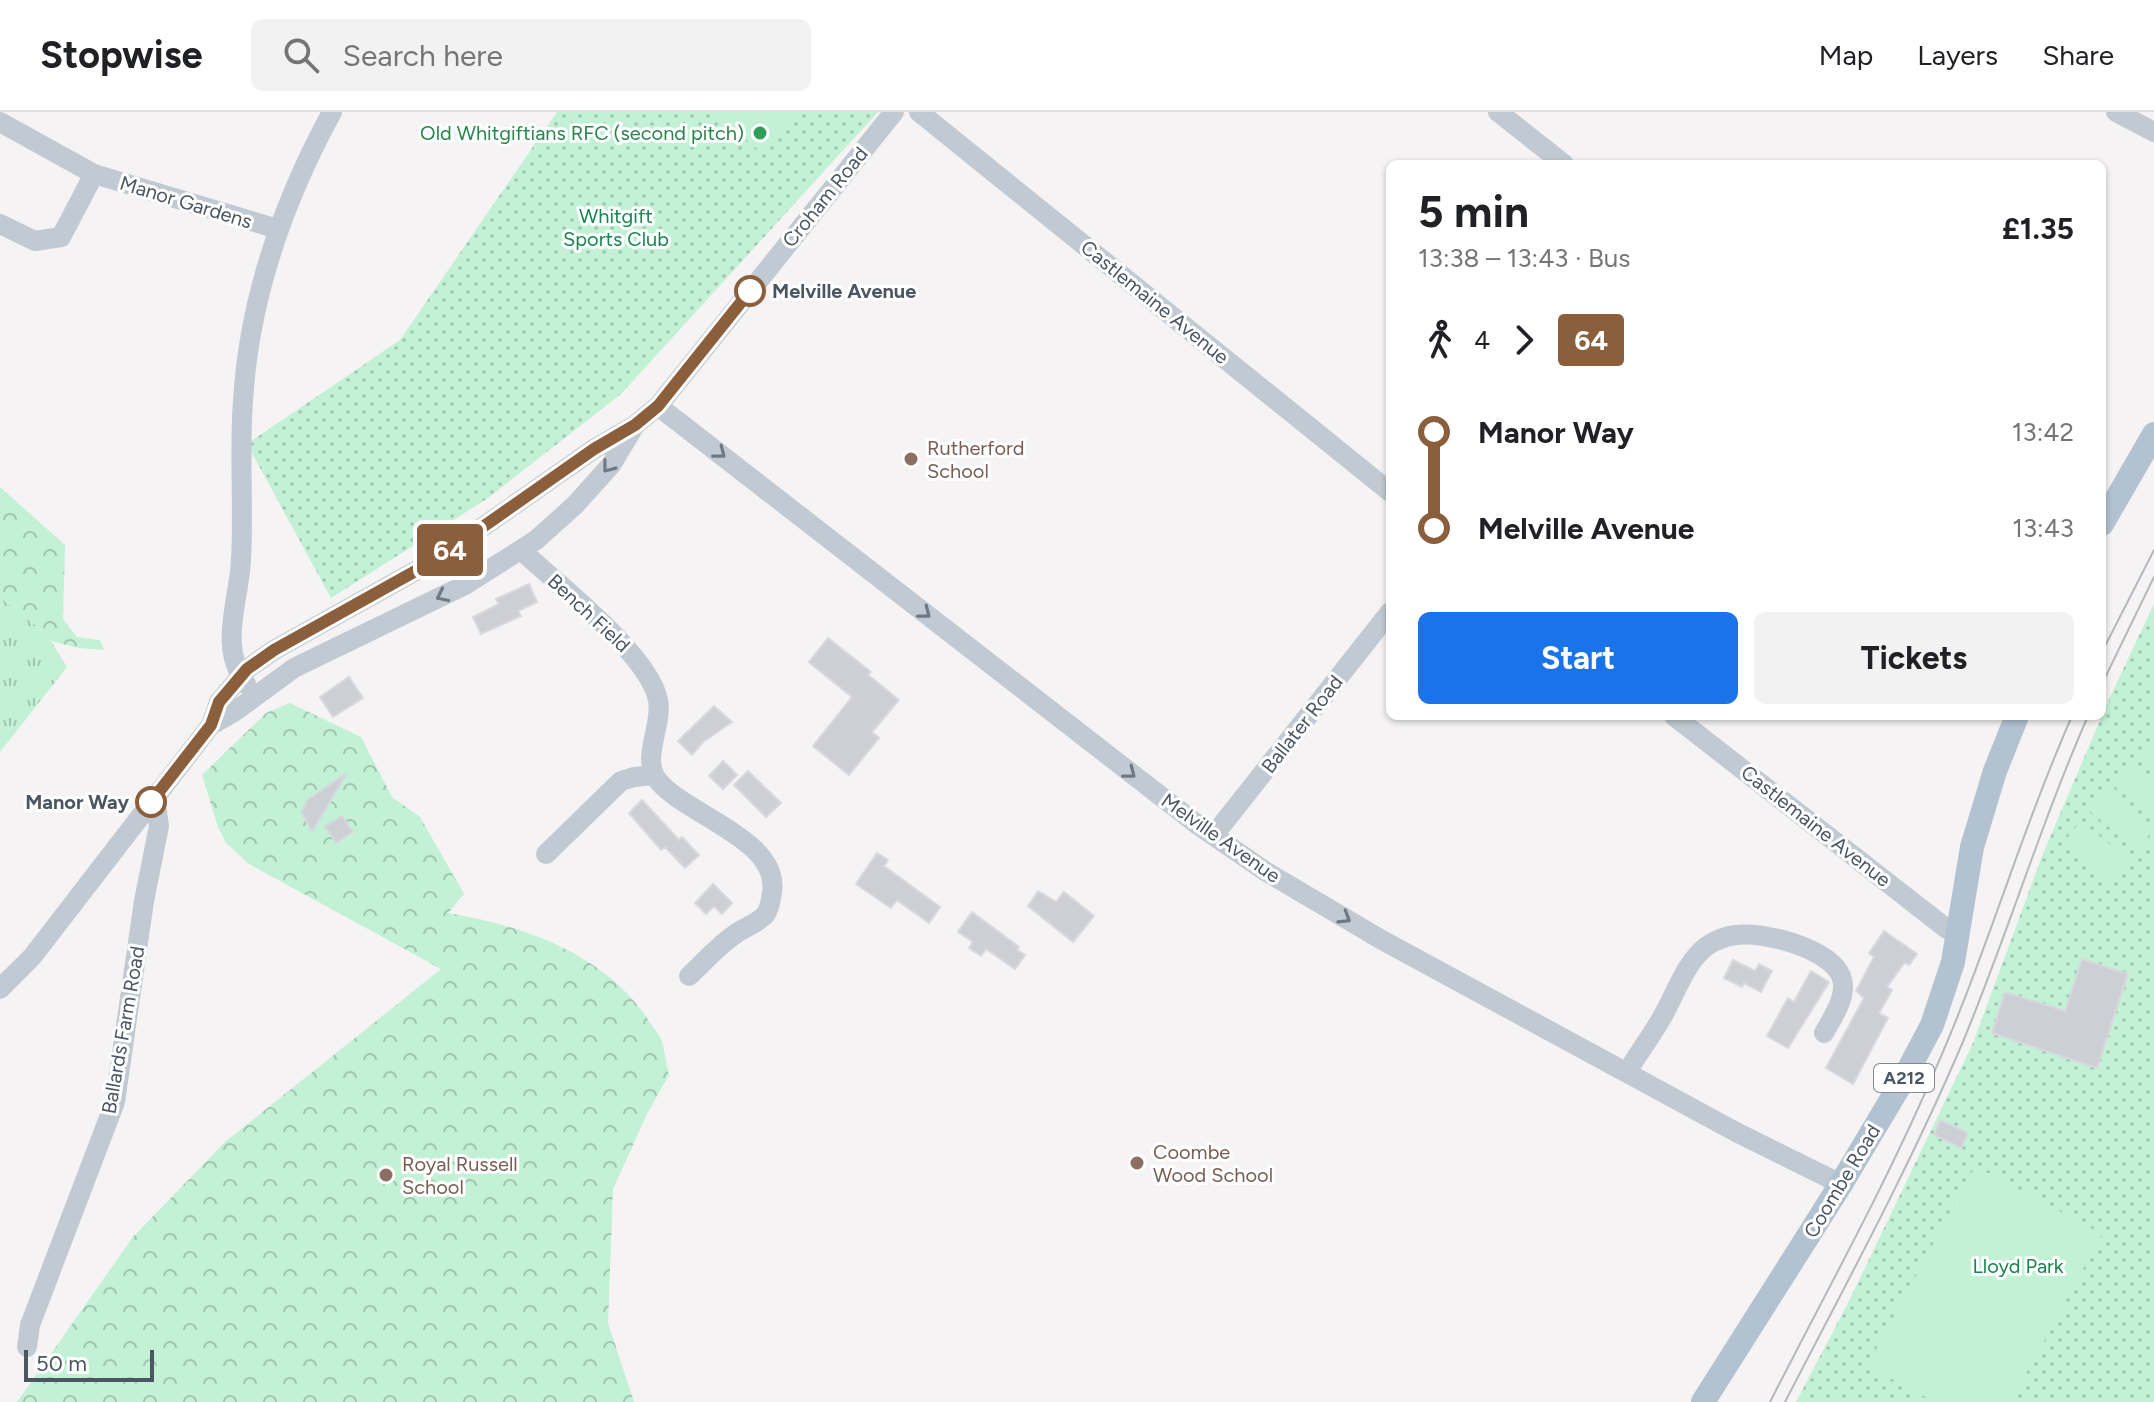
<!DOCTYPE html>
<meta charset="utf-8">
<style>
:root{--surface:#fff;--page:#f2f2f2;--text:#202124;--muted:#757577;--line:#e0e0e0;--accent:#1a73e8}
body{margin:0;font-family:Figtree,sans-serif;background:var(--page);color:var(--text);height:100vh;display:flex;flex-direction:column;font-size:30px;white-space:nowrap}
*{box-sizing:border-box;margin:0}
p{font-size:26px;color:var(--muted)}
.icon{flex:none;width:44px;height:44px;fill:none;stroke:currentColor;stroke-width:2;stroke-linecap:round;stroke-linejoin:round}
.map{position:relative;flex:1;overflow:hidden}
.sheet{position:absolute;left:1386px;top:48px;width:720px;height:560px;display:flex;flex-direction:column;background:var(--surface);border-radius:12px;box-shadow:0 2px 6px #0004}
.sheet>*{flex:none}
.badge{padding:0 16px;border-radius:6px;font-size:28px;line-height:52px}
.scale{position:absolute;left:24px;bottom:20px;width:130px;box-sizing:border-box;padding-left:8px;border:4px solid #4a5661;border-top:0;font-size:22px;line-height:28px;white-space:nowrap;color:#4a5661;-webkit-text-stroke:6px #fff;paint-order:stroke}
.map>.badge{position:absolute;translate:-50% -50%;box-shadow:0 0 0 4px #fff}
.legs{display:flex;align-items:center;gap:12px;height:88px;padding:0 32px;font-size:26px}
.legs p{margin-inline-start:auto}
.overview{display:flex;align-items:center;justify-content:space-between;height:136px;padding:0 32px}
h1{font-size:44px;font-weight:700;line-height:60px}
.cta{display:flex;gap:16px;margin-top:auto;padding:16px 32px}
.cta a{flex:1;height:92px;border-radius:12px;background:var(--accent);color:#fff;font-size:32px;font-weight:700;line-height:92px;text-align:center}
.cta a+a{background:var(--page);color:var(--text)}
ul{padding:0 32px;list-style:none}
li{display:flex;align-items:center;gap:28px;height:96px;font-size:30px}
li i{display:grid;place-items:center;width:12px;height:100%;margin:0 10px;background:currentColor}
li i::after{content:'';width:20px;height:20px;margin:-10px;border:6px solid;border-radius:50%;background:var(--surface)}
li p{margin-inline-start:auto}
li:first-child i{background:linear-gradient(#0000 50%,currentColor 0)}
li:last-child i{background:linear-gradient(currentColor 50%,#0000 0)}
header{display:flex;align-items:center;gap:48px;box-sizing:border-box;height:112px;padding:0 40px;background:var(--surface);border-bottom:2px solid var(--line)}
header strong{font-size:38px}
nav{display:flex;gap:44px;margin-inline-start:auto;font-size:28px}
.search{width:560px;height:72px;background:var(--page);display:flex;align-items:center;gap:20px;box-sizing:border-box;padding:0 28px;border-radius:12px;color:var(--muted);font-size:30px}
.map>svg:first-child{display:block}
.grass{fill:url(#grass-tufts)}
.forest{fill:url(#forest-crowns)}
.park{fill:url(#park-dots)}
.pitch{fill:#c3f1d5}
.building{fill:#cdcfd5;stroke:#d7d9de;stroke-width:2}
.lines{fill:none;stroke-linecap:round;stroke-linejoin:round}
.minor{stroke:#c1cad2;stroke-width:20}
.major{stroke:#b3c2d1;stroke-width:24}
.tram{stroke:#b5b8bd;stroke-width:2}
.oneway{stroke:#6e7983}
.line-1-casing{stroke:#fff;stroke-width:18}
.line-1{stroke:#8b5e3c;stroke-width:12}
.leisure-dot{fill:#2e9e5b;stroke:#fff;stroke-width:3}
.stop-1-dot{fill:#fff;stroke:#8b5e3c;stroke-width:4}
.education-dot{fill:#8d6e63;stroke:#fff;stroke-width:3}
.labels{text-anchor:middle;dominant-baseline:central;stroke-width:6;stroke-linejoin:round;paint-order:stroke}
.shield{fill:#fff;stroke:#808990;stroke-width:2}
.shield-label{font-size:18px;font-weight:bold;fill:#4a5661}
.leisure-label{font-size:20px;fill:#27864d;stroke:#fff;text-anchor:end}
.street-label{font-size:20px;fill:#4a5661;stroke:#fff}
.park-label{font-size:20px;fill:#17864f;stroke:#fff}
.stop-label{font-size:20px;font-weight:bold;fill:#4a5661;stroke:#fff;text-anchor:start}
.education-label{font-size:20px;fill:#785e54;stroke:#fff;text-anchor:start}
</style>
<header>
<strong>Stopwise</strong>
<div class="search"><svg class="icon" aria-label="search" viewBox="0 0 24 24"><circle cx="10" cy="10" r="6"/><path d="M15 15l6 6"/></svg>Search here</div>
<nav><a>Map</a><a>Layers</a><a>Share</a></nav>
</header>
<div class="map">
<svg width="2154" height="1290" viewBox="0 0 2154 1290">
<defs>
<pattern id="grass-tufts" width="24" height="20" patternUnits="userSpaceOnUse" patternTransform="scale(2)"><rect width="24" height="20" fill="#c3f1d5"/><path d="M3 7l-1-3M5 7V3M7 7l1-3M15 17l-1-3M17 17v-4M19 17l1-3" fill="none" stroke="#a0c6b0"/></pattern>
<pattern id="forest-crowns" width="20" height="18" patternUnits="userSpaceOnUse" patternTransform="scale(2)"><rect width="20" height="18" fill="#c3f1d5"/><path d="M2 6a3 3 0 1 1 6 0M12 15a3 3 0 1 1 6 0" fill="none" stroke="#a0c6b0"/></pattern>
<pattern id="park-dots" width="8" height="8" patternUnits="userSpaceOnUse" patternTransform="scale(2)"><rect width="8" height="8" fill="#c3f1d5"/><path d="M2 2h.1M6 6h.1" fill="none" stroke="#a0c6b0" stroke-width="1.8" stroke-linecap="round"/></pattern>
</defs>
<rect width="100%" height="100%" fill="#f5f3f3"/>
<!-- grass -->
<path class="grass" d="M0,485L47,523L67,555L0,640Z"/>
<!-- forest -->
<path class="forest" d="M0,375L65,433L63,507L77,525L100,528L104,538L79,536L51,529L47,523L0,485Z
M290,591L361,625L392,685L420,705L464,782L448,801C522,813 604,842 647,906C651,913 658,920 661,927C665,938 666,952 669,963L648,1000L613,1077L608,1211L634,1290H17L133,1125L225,1030L441,857L249,752L226,731L218,715L202,663L266,601Z"/>
<!-- park -->
<path class="park" d="M557,0H878L621,282L488,386L331,486L247,332L400,228Z
M2154,492V1290H1796L1849,1189L1973,931L2042,744L2110,585Z"/>
<!-- pitch -->
<path class="pitch" d="M715,0H800L763,42Z
M2154,625V660L2136,645Z
M2132,651L2154,670V707L2113,673Z
M2108,677L2154,716L2137,739L2090,699Z
M2081,709L2129,748L2111,770L2063,731Z
M1975,1054L2102,1122L2011,1290H1935L1867,1254Z"/>
<!-- building -->
<path class="building" d="M529,472L537,490L518,499L521,504L481,522L473,505L499,492L496,487Z
M828,526L871,560L868,563L899,588L872,620L879,626L849,663L813,634L852,585L809,550Z
M349,565L363,586L333,605L320,585Z
M714,594L732,610L703,630L692,643L678,629Z
M723,649L737,663L723,677L709,664Z
M748,659L781,691L766,705L734,673Z
M347,661L312,720L302,701L307,688Z
M642,688L679,728L682,725L699,743L685,756L665,735L661,738L629,701Z
M342,704L353,720L336,731L325,714Z
M877,741L888,748L884,754L940,795L929,811L897,788L891,796L856,772Z
M713,772L732,791L722,802L714,794L706,802L695,791Z
M1038,779L1056,790L1064,780L1094,804L1073,830L1028,794Z
M972,800L1019,835L1017,838L1025,843L1015,857L986,837L981,844L969,836L973,830L958,820Z
M1884,819L1917,842L1909,853L1905,850L1887,875L1892,878L1879,901L1888,906L1853,972L1826,956L1864,886L1856,879L1874,845L1869,841Z
M2082,847L2128,862L2097,956L1992,921L2005,880L2065,899Z
M1733,848L1755,859L1759,852L1772,859L1761,880L1744,871L1742,875L1724,866Z
M1811,859L1829,870L1788,936L1767,924L1788,886L1794,890Z
M1940,1008L1968,1021L1961,1036L1934,1023Z"/>
<g class="lines">
<!-- minor -->
<path class="minor" d="M919,0L1390,380
M1498,0L1564,52
M2116,0L2154,20
M0,10L94,62L278,117
M0,112L35,129L61,125L94,62
M658,294L1198,713L1265,759L1382,828L1736,1020L1841,1072
M521,438C557,472 649,542 658,588C663,612 642,645 656,666C681,702 780,726 772,780C771,787 770,797 765,803C758,811 743,816 734,823C718,834 704,850 689,864
M246,572C218,534 239,490 241,448C244,395 239,342 243,289C249,186 283,90 332,0
M1674,604L1947,817L1958,822
M211,613L234,600L294,556L465,473L536,428L575,393L611,353L635,313L658,294L894,0
M1214,723L1390,500
M546,742L621,669L634,665L654,663
M0,877L32,845L211,613L219,590L247,557L274,538L437,447L594,337L632,315
M1628,959C1638,941 1651,925 1661,907C1675,884 1685,850 1707,834C1716,828 1725,824 1736,823C1763,819 1829,836 1841,864C1849,883 1832,906 1824,921
M27,1235L30,1213L115,990L144,789L159,714L155,685"/>
<!-- major -->
<path class="major" d="M2102,412L2154,322
M1703,1290L1841,1072L1903,968L1932,913L1953,850L1972,735L1995,659L2017,604"/>
<!-- tram -->
<path class="tram" d="M2102,540L2154,438
M2102,572L2154,465
M1770,1290C1825,1182 1884,1076 1932,965C1985,847 2020,722 2072,604
M1785,1290C1846,1172 1910,1054 1962,932C2007,824 2041,711 2088,604"/>
</g>
<!-- one-way arrows -->
<defs><path id="oneway-chevron" d="M-2-3.5L2.5 0L-2 3.5" fill="none" stroke-width="1.6" stroke-linecap="round" stroke-linejoin="round" transform="scale(2)"/></defs>
<g class="oneway">
<use href="#oneway-chevron" transform="translate(720 341) rotate(38)"/>
<use href="#oneway-chevron" transform="translate(608 355) rotate(128)"/>
<use href="#oneway-chevron" transform="translate(442 484) rotate(154)"/>
<use href="#oneway-chevron" transform="translate(925 501) rotate(38)"/>
<use href="#oneway-chevron" transform="translate(1130 661) rotate(38)"/>
<use href="#oneway-chevron" transform="translate(1345 806) rotate(31)"/>
</g>
<g class="lines">
<defs>
<path id="line-1" d="M151,690L211,613L219,590L247,557L274,538L437,447L594,337L635,313L658,294L750,179"/>
</defs>
<!-- line-1 casing -->
<use href="#line-1" class="line-1-casing"/>
<!-- line-1 -->
<use href="#line-1" class="line-1"/>
</g>
<!-- markers -->
<circle class="leisure-dot" cx="760" cy="21" r="8"/>
<g class="stop-1-dot">
<circle cx="750" cy="179" r="14"/>
<circle cx="151" cy="690" r="14"/>
</g>
<g class="education-dot">
<circle cx="911" cy="347" r="8"/>
<circle cx="1137" cy="1051" r="8"/>
<circle cx="386" cy="1063" r="8"/>
</g>
<g class="labels">
<!-- shield labels -->
<rect class="shield" x="1874" y="952" width="60" height="28" rx="6"/>
<g class="shield-label">
<text x="1904" y="966">A212</text>
</g>
<!-- leisure labels -->
<g class="leisure-label">
<text x="744" y="21">Old Whitgiftians RFC (second pitch)</text>
</g>
<!-- street labels -->
<g class="street-label">
<text transform="translate(825 85) rotate(-51)">Croham Road</text>
<text transform="translate(186 90) rotate(17)">Manor Gardens</text>
<text transform="translate(1155 190) rotate(39)">Castlemaine Avenue</text>
<text transform="translate(589 501) rotate(43)">Bench Field</text>
<text transform="translate(1302 612) rotate(-52)">Ballater Road</text>
<text transform="translate(1816 714) rotate(38)">Castlemaine Avenue</text>
<text transform="translate(1221 726) rotate(35)">Melville Avenue</text>
<text transform="translate(123 918) rotate(-80)">Ballards Farm Road</text>
<text transform="translate(1842 1069) rotate(-59)">Coombe Road</text>
</g>
<!-- park labels -->
<g class="park-label">
<text x="616" y="104">Whitgift<tspan x="616" dy="23">Sports Club</tspan></text>
<text x="2018" y="1154">Lloyd Park</text>
</g>
<!-- stop labels -->
<g class="stop-label">
<text x="772" y="179">Melville Avenue</text>
<text x="129" y="690" text-anchor="end">Manor Way</text>
</g>
<!-- education labels -->
<g class="education-label">
<text x="927" y="336">Rutherford<tspan x="927" dy="23">School</tspan></text>
<text x="1153" y="1040">Coombe<tspan x="1153" dy="23">Wood School</tspan></text>
<text x="402" y="1052">Royal Russell<tspan x="402" dy="23">School</tspan></text>
</g>
</g>
</svg>
<div class="scale">50 m</div>
<b class="badge" style="left:450px;top:438px;background:#8b5e3c;color:#fff">64</b>
<section class="sheet">
<div class="overview"><div><h1>5 min</h1><p>13:38 – 13:43 · Bus</p></div><b>£1.35</b></div>
<div class="legs"><svg class="icon" aria-label="walk" viewBox="0 0 24 24"><circle cx="13" cy="4" r="2"/><path d="M13 8l-2 6 4 7M11 14l-3 7M7 12l3-4h3l4 4"/></svg>4<svg class="icon" aria-label="forward" viewBox="0 0 24 24"><path d="M9 5l7 7-7 7"/></svg><b class="badge" style="background:#8b5e3c;color:#fff">64</b></div>
<ul>
<li><i style="color:#8b5e3c"></i><b>Manor Way</b><p>13:42</p></li>
<li><i style="color:#8b5e3c"></i><b>Melville Avenue</b><p>13:43</p></li>
</ul>
<div class="cta"><a>Start</a><a>Tickets</a></div>
</section>
</div>
